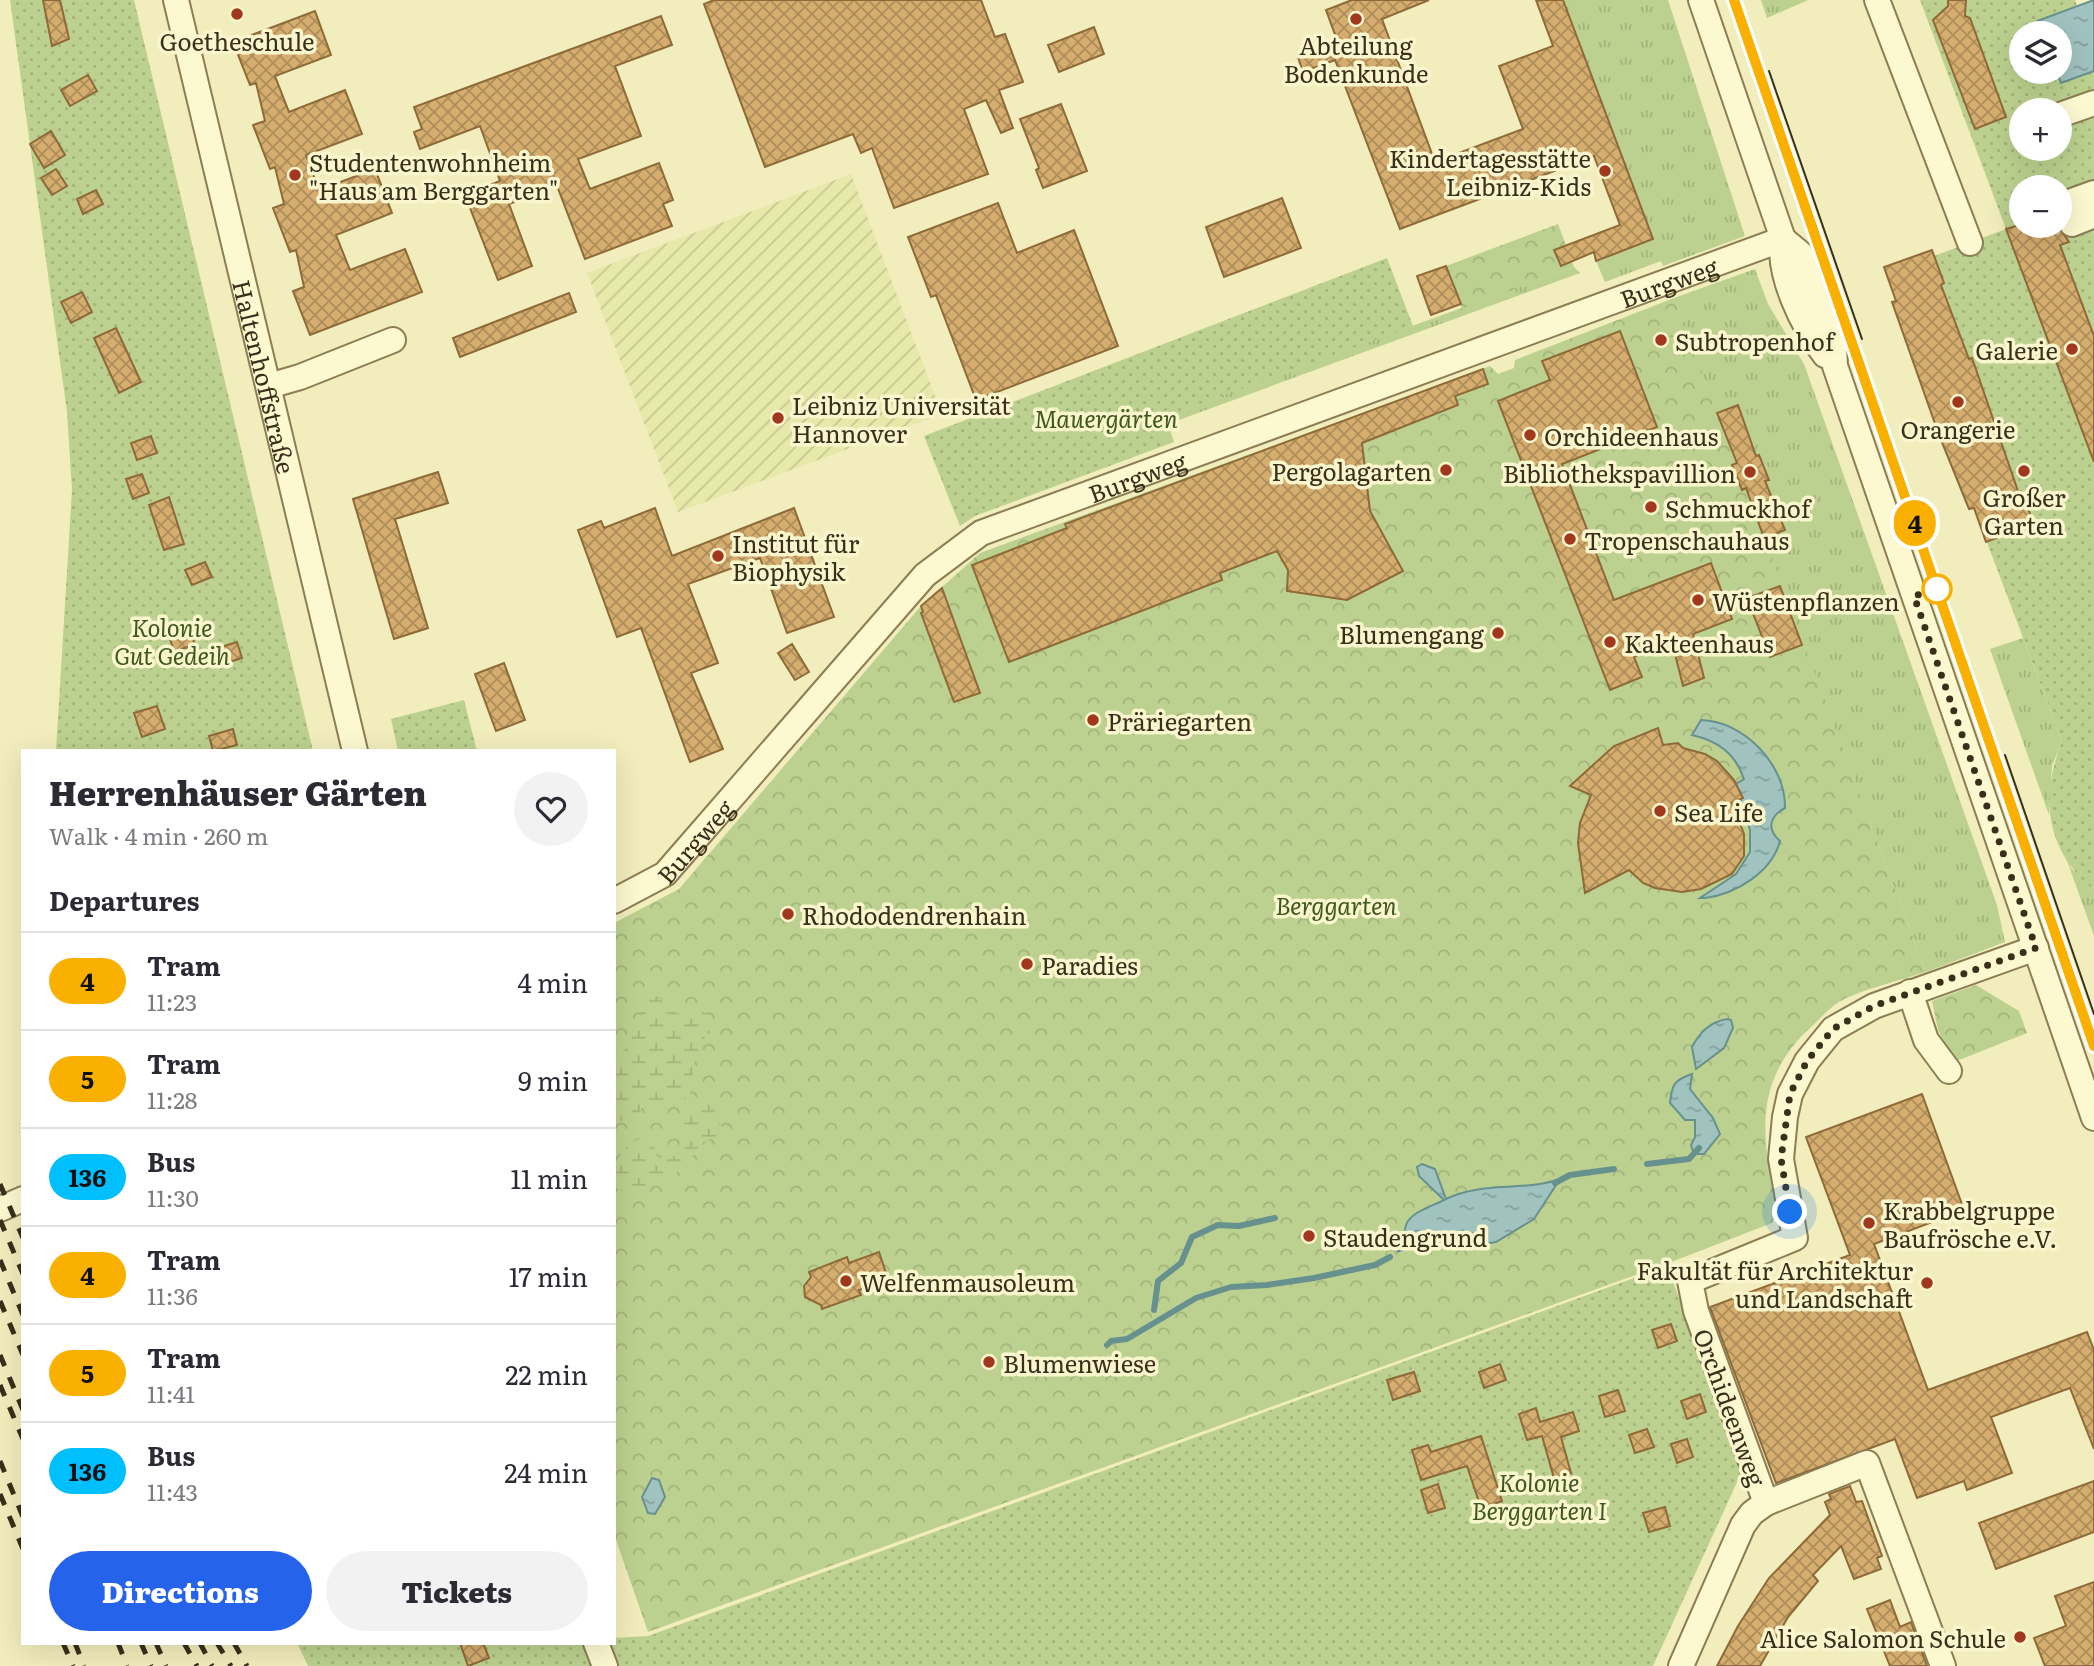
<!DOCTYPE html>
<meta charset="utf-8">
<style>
:root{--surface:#fff;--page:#f2f2f3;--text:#2b2b33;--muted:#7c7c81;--line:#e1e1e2;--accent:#2563eb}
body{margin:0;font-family:Literata,serif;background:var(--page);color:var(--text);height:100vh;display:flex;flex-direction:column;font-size:26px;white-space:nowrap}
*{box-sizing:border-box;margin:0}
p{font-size:23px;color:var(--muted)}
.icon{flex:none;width:38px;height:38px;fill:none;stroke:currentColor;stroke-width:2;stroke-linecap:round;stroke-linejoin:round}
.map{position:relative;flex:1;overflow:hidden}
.details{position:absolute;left:21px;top:749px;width:595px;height:896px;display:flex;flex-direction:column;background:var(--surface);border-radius:0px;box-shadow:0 7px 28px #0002}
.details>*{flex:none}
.badge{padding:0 14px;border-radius:23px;font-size:24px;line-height:46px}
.fabs{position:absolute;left:2009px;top:21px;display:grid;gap:14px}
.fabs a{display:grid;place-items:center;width:63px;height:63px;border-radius:50%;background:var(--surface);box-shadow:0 7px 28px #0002;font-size:35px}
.you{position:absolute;width:35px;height:35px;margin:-18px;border:5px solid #fff;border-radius:50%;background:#1a73e8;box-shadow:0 0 0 10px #1a73e833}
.map>.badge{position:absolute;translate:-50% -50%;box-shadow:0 0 0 4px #fff}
h2{padding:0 28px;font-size:26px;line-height:63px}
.round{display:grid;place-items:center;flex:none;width:74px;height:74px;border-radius:37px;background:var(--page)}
.headline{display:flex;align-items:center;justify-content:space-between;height:119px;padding:0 28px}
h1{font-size:33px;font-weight:800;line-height:52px}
.cta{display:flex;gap:14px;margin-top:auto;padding:14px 28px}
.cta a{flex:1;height:80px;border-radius:42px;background:var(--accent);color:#fff;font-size:28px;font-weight:800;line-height:80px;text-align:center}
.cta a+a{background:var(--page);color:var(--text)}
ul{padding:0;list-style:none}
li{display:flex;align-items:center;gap:21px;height:98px;padding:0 28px;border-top:2px solid var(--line)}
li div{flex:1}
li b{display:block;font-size:26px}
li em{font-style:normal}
li .badge{min-width:77px;font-weight:700;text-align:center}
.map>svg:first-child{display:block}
.farmland{fill:url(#farmland-furrows)}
.grass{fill:url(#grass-tufts)}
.forest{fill:url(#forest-crowns)}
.wetland{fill:url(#wetland-marsh)}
.garden{fill:url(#garden-dots);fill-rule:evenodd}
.water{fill:url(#water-ripples);stroke:#67918f;stroke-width:2}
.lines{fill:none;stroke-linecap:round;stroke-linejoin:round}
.stream{stroke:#67918f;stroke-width:6}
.building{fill:url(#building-cross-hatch);stroke:#8d6a37;stroke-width:2}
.minor-casing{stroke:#8c7d54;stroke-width:28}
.minor{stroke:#fcf8d0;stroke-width:24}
.tram{stroke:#392f1a;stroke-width:2}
.rail{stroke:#392f1a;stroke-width:5;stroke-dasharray:12 12;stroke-linecap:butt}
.line-casing{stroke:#fff;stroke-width:16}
.line{stroke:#f9b000;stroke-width:10}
.walk{stroke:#392f1a;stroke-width:7;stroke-dasharray:0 12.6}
.poi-dot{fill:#a1371d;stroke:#f9f5cd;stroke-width:2.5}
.stop-dot{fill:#fff;stroke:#f9b000;stroke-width:3.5}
.labels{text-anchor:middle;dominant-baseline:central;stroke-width:7;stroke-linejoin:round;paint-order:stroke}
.poi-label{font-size:24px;fill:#392f1a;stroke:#f9f5cd;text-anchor:start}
.street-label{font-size:24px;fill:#392f1a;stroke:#f9f5cd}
.park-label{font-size:24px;font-style:italic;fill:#3e581f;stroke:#f9f5cd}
</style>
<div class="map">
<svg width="2094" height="1666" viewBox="0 0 2094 1666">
<defs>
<pattern id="farmland-furrows" width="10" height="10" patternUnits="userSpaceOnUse" patternTransform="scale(1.75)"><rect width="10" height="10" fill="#e6e9a9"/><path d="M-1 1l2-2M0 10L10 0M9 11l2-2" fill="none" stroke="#c6c891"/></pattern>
<pattern id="grass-tufts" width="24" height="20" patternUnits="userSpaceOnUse" patternTransform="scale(1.75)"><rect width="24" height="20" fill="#bcd18f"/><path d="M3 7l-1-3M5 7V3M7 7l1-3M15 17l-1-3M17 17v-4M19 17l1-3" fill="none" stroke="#a2b47b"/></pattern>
<pattern id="forest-crowns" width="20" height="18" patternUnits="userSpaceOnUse" patternTransform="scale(1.75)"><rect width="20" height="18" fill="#bcd18f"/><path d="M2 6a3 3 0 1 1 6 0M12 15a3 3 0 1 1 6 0" fill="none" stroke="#a2b47b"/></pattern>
<pattern id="wetland-marsh" width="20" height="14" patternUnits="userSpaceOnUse" patternTransform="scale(1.75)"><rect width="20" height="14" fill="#bcd18f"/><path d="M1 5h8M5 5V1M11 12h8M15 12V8" fill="none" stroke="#a2b47b"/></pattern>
<pattern id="garden-dots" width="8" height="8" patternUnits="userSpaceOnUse" patternTransform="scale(1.75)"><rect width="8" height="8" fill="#bcd18f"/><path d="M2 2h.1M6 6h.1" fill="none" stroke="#a2b47b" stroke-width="1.8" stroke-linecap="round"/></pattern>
<pattern id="water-ripples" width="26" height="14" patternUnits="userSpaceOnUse" patternTransform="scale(1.75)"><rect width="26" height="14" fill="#a1c3c0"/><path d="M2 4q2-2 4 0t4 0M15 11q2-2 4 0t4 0" fill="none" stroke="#849f9b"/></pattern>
<pattern id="building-cross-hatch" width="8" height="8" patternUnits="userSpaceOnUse" patternTransform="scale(1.75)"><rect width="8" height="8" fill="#d5ad6e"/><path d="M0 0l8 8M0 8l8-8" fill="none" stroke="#ae8d5a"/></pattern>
</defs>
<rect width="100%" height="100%" fill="#f2edbc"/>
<!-- farmland -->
<path class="farmland" d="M851,174L942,414L678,512L587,273Z"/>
<!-- grass -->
<path class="grass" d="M1563,0H1668L1745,236L1663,266L1661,261L1605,282L1596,261L1653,239Z
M1761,0H1808L1767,18Z
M1574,267L1580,273L1168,424L1174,442L1166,445L1157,419Z
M1755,269L1768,304L1804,364L1997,905L2005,942L1926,972L1764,538L1785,530L1765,481L1768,480L1759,455L1756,456L1738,405L1717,413L1674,298Z
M2023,638L2062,741L2052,766L2049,815L1990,649Z
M2066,858L2071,868L2094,890V936Z"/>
<!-- forest -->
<path class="forest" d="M1558,224L1574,267L1462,309L1446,266Z
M1674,298L1737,463L1732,465L1742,489L1746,488L1926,972C1902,980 1859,990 1839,1002C1829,1008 1820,1019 1811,1027C1751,1082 1762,1140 1778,1211L1772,1223L1666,1264L648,1632L614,1534V923L679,889L921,606L980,553L1490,366L1498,374L1514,368L1515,360Z
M1976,985L2019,1011L2027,1033L1954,1062L1938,1030L1932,1001Z"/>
<!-- wetland -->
<path class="wetland" d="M647,994L661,999C670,1017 684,1016 702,1011L709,1015L714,1031L706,1035L695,1058L691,1094L683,1101L676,1100L673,1105L647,1102L641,1109L640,1117L623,1122L614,1118V1059L626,1048L635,1028L641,1030L644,1024L640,1009L646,1003L643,997Z
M706,1104L711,1105L728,1139L723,1142L715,1137L701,1143L689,1162L666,1182L657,1186H635L626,1193L614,1187C614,1162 623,1139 651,1136L657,1157C671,1160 681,1154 689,1142L681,1120Z"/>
<!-- garden -->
<path class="garden" d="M10,0H134L313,751H56L72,490L67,412Z
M1920,0H2075L2077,6L2038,21L2042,33H2021V72H2057L2062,83L2094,71V890C2045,850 2040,797 2062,741L1974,508L1969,509L1892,302L1896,300L1884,267L1932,250L1934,256L2006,229ZM2021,110H2060V149H2021ZM2021,187H2060V226H2021Z
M1387,258L1413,326L1158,419L1166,445L975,516L960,526L924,436Z
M464,700L477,751H398L391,719Z
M1667,1266L1743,1469L1653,1666H308L297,1643H614V1638L648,1636Z"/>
<!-- water -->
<path class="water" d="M2094,0V71L2061,83L2057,72H2060V33H2042L2037,21Z
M1701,720C1744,721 1786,765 1785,808C1770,816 1766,829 1780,841C1772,872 1736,894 1705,898H1700L1736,874L1750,852V830L1736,784L1744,779C1735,753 1718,741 1692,735Z
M1727,1019L1731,1020L1733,1028L1724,1048L1696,1069L1692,1047C1700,1032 1710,1022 1727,1019Z
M1692,1074L1690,1089L1713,1118L1720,1134L1704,1154H1694L1691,1145L1695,1137V1120H1685L1670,1103C1672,1084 1674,1080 1692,1074Z
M1422,1164L1435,1169L1446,1199C1482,1181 1523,1192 1560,1179L1534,1219L1496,1242L1464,1247L1414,1245L1397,1252C1406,1242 1402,1237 1406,1225C1410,1212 1433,1206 1444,1200L1419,1176L1417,1167Z
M652,1478L659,1480L665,1497L655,1514L648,1513L642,1497Z"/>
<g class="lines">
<!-- stream -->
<path class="stream" d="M1647,1164L1689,1159L1699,1148
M1555,1183L1570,1175L1614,1169
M1154,1310L1158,1281L1181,1263L1192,1237L1218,1225L1239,1226L1275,1218
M1107,1345L1111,1341L1127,1339L1196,1298L1231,1287L1267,1285L1314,1278L1375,1265L1390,1257"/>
</g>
<!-- building -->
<path class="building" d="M43,0H60L69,39L52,46Z
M714,0H981L995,37L1005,34L1023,82L999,90L1013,128L1001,133L986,100L964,109L988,174L894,208L872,148L861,153L853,134L765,167L704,4Z
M1352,0H1429L1382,19L1435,162L1523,129L1499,66L1553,46L1536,0H1563L1653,239L1596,261L1594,252L1561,266L1554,250L1620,225L1594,156L1400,229L1335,60L1303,72L1297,54L1337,40L1326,10Z
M1948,0H1966L1965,16L1970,18L2006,117L1975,129L1933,20L1948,6Z
M315,11L331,55L275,76L289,112L345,90L362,134L306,155L319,190L375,169L392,213L336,235L350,270L405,249L422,292L310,335L293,291L304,287L296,250L290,252L273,208L284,204L275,167L270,169L253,125L265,121L256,83L250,85L233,42Z
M661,16L672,45L615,66L641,136L578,159L590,189L659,163L673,200L663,204L672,226L585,259L557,186L509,204L532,266L498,280L465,195L500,181L480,126L420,149L414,132L422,129L414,107Z
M1094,27L1104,54L1059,72L1048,45Z
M88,75L97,91L70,106L61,90Z
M1061,104L1087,171L1043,188L1036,170L1039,168L1020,119Z
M51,131L65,155L44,168L30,144Z
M56,169L67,186L52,195L41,178Z
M96,190L103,204L83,214L77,199Z
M1282,198L1301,248L1224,277L1206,227Z
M998,203L1017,253L1074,230L1118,346L976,400L936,295L931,297L908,237Z
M2016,226H2058L2069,242L2060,245L2094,336V462L2006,229Z
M1932,250L1944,283L1941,285L1969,359L1972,358L2018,491H2021L2034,524L1986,542L1974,508L1969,509L1939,435L1892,302L1896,301L1884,267Z
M1446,266L1461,304L1431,315L1417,276Z
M82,292L92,312L71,323L61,302Z
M569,293L576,312L460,357L453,338Z
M116,328L141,382L119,393L94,338Z
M1620,331L1657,427L1562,464L1614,600L1711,563L1732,619L1693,634L1704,678L1683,686L1672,642L1634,657L1642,677L1610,690L1498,401L1550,380L1542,361Z
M1483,369L1488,384L1455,396L1458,405L1362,443L1370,511L1403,571L1347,600L1287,591L1288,570L1277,551L1220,573L1222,580L1009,662L972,565L1067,528L1065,524Z
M1738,405L1756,456L1759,455L1769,480L1765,481L1785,530L1764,538L1746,488L1742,490L1737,477L1732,465L1737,463L1717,413Z
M151,436L157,453L137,460L131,443Z
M438,472L448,503L395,519L428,628L394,639L353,499Z
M142,474L149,493L133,499L126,479Z
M169,497L184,544L164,550L149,505Z
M655,508L672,556L794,508L834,617L787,633L760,558L688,584L718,663L691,673L723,749L690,762L641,628L617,637L578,530L601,521L604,528Z
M205,562L212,577L192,585L185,570Z
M1780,586L1802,645L1770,657L1747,598Z
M942,588L980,693L954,702L921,613L923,612L921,606Z
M188,623L195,645L174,651L167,630Z
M237,642L242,658L223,664L218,648Z
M792,644L809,672L795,680L778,653Z
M504,663L525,720L496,731L475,674Z
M157,706L165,729L142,737L134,713Z
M1658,728L1663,745L1678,743L1683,748L1705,754L1717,761L1734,780L1743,798L1732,803L1744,834V856L1732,874L1701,889L1682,892L1655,888L1643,883L1629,870L1585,893L1578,843L1580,823L1591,795L1570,786L1614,746Z
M233,729L237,745L213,751L209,736Z
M1922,1094L1964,1210L1874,1244L1928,1390L2087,1332L2094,1350V1449L2070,1388L1991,1417L2012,1473L1967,1490L1964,1481L1917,1498L1895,1439L1776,1483L1710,1307L1850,1255L1806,1137Z
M879,1252L888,1279L859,1290L861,1295L822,1309L821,1305L805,1297L804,1286L811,1277L809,1272L847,1257L849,1263Z
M1671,1324L1677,1341L1658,1348L1652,1330Z
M1500,1364L1506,1380L1484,1388L1479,1372Z
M1414,1372L1420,1391L1393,1400L1387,1380Z
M1618,1390L1625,1411L1605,1417L1599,1396Z
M1700,1394L1706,1412L1687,1419L1681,1401Z
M1536,1408L1540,1422L1573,1412L1579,1431L1561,1437L1571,1473L1554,1478L1542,1436L1527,1440L1519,1414Z
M1647,1429L1654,1447L1635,1453L1629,1435Z
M1481,1436L1502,1501L1481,1508L1467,1466L1421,1480L1412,1450L1428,1445L1431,1452Z
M1687,1439L1693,1457L1677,1463L1671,1444Z
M2094,1481V1532L1996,1569L1979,1523Z
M1438,1484L1445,1508L1428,1513L1421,1490Z
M1850,1486L1856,1502L1862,1501L1882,1556L1877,1558L1881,1569L1854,1579L1841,1546L1813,1575L1818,1581L1788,1617L1760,1666H1717L1738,1626L1769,1578L1830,1515L1825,1502L1831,1499L1829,1494Z
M1665,1507L1670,1526L1649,1532L1643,1513Z
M2094,1582V1666H2045L2034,1638L2066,1626L2055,1596Z
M1890,1600L1900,1627L1911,1622L1927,1666H1890L1867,1609Z
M460,1643H483L489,1658L468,1666Z"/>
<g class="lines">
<defs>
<g id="minor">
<path id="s1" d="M176,0L355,751"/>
<path d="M1701,0L1783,239C1777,274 1803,327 1825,355"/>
<path d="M1877,0L1970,243"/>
<path d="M2060,115L2094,103"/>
<path d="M2064,204L2094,193"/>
<path d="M2072,224L2094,215"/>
<path d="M1783,239L1801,254L1834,345L1835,366L2094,1118"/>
<path d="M269,386L300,377L393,340"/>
<path id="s2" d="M614,901L665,874L925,575L981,533L1783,239"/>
<path d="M1910,992L1926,1040L1949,1071"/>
<path d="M0,1209L23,1199"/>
<path d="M1766,1503L1696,1311L1690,1281L1795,1238L1781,1159L1785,1117L1790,1094L1807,1061L1833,1029L1874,1006L2036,948"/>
<path d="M596,1643L605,1666"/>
<path d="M1681,1666L1743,1525L1752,1513L1766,1503L1867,1463L1943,1666"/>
</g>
</defs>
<!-- minor casing -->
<use href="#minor" class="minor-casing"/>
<!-- minor -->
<use href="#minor" class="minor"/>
<!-- tram -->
<path class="tram" d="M1734,0L2094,1046
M1769,71L1862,339
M2005,755L2094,1014"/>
<!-- rail -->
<path class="rail" d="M0,1184L23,1238
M0,1220L23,1274
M0,1260L23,1315
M0,1301L23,1355
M0,1355L23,1410
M0,1385L23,1439
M0,1461L23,1517
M0,1494L23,1549
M63,1643L73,1666
M75,1643L84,1666
M118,1643L127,1666
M141,1643L151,1666
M156,1643L166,1666
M184,1643L197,1666
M200,1643L212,1666
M217,1643L231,1666
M234,1643L247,1666"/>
</g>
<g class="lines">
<defs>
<path id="line" d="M1734,0L2094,1046"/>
</defs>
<!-- line casing -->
<use href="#line" class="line-casing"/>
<!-- line -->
<use href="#line" class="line"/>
<!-- walk -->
<path class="walk" d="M1790,1212L1781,1159L1790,1094L1807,1061L1833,1029L1874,1006L2036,948L1914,596L1937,589"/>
</g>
<!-- markers -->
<g class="poi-dot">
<circle cx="237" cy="14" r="7"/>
<circle cx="1356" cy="19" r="7"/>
<circle cx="1605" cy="171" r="7"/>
<circle cx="295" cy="175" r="7"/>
<circle cx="1661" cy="340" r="7"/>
<circle cx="2072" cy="349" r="7"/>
<circle cx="1958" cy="402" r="7"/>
<circle cx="778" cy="418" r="7"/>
<circle cx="1530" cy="435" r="7"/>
<circle cx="1446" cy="470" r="7"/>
<circle cx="2024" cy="471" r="7"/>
<circle cx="1750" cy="472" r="7"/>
<circle cx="1651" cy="507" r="7"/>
<circle cx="1570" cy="539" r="7"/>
<circle cx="718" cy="556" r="7"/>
<circle cx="1698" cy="600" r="7"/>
<circle cx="1498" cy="633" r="7"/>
<circle cx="1610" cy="642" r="7"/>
<circle cx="1093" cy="720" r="7"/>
<circle cx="1660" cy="811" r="7"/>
<circle cx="788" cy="914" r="7"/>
<circle cx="1027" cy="964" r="7"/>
<circle cx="1869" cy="1223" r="7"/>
<circle cx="1309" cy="1236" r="7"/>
<circle cx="846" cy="1281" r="7"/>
<circle cx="1927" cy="1283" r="7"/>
<circle cx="989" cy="1362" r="7"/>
<circle cx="2020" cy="1637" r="7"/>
</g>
<circle class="stop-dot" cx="1937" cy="589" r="14"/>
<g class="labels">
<!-- poi labels -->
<g class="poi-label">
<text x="237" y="40" text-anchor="middle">Goetheschule</text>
<text x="1356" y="44" text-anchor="middle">Abteilung<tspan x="1356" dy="28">Bodenkunde</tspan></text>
<text x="1591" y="157" text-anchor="end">Kindertagesstätte<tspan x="1591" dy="28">Leibniz-Kids</tspan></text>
<text x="309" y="161">Studentenwohnheim<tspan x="309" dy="28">"Haus am Berggarten"</tspan></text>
<text x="1675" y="340">Subtropenhof</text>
<text x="2058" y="349" text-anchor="end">Galerie</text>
<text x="792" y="404">Leibniz Universität<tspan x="792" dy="28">Hannover</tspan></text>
<text x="1958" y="428" text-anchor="middle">Orangerie</text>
<text x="1544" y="435">Orchideenhaus</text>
<text x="1432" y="470" text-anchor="end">Pergolagarten</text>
<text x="1736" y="472" text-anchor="end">Bibliothekspavillion</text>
<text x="2024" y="496" text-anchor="middle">Großer<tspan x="2024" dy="28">Garten</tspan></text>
<text x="1665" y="507">Schmuckhof</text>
<text x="1584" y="539">Tropenschauhaus</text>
<text x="732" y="542">Institut für<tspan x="732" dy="28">Biophysik</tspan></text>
<text x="1712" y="600">Wüstenpflanzen</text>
<text x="1484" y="633" text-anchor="end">Blumengang</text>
<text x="1624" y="642">Kakteenhaus</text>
<text x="1107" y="720">Präriegarten</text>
<text x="1674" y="811">Sea Life</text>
<text x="802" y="914">Rhododendrenhain</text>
<text x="1041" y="964">Paradies</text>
<text x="1883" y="1209">Krabbelgruppe<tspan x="1883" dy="28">Baufrösche e.V.</tspan></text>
<text x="1323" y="1236">Staudengrund</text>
<text x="1913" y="1269" text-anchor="end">Fakultät für Architektur<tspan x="1913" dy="28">und Landschaft</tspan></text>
<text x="860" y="1281">Welfenmausoleum</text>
<text x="1003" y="1362">Blumenwiese</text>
<text x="2006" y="1637" text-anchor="end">Alice Salomon Schule</text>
</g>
<!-- street labels -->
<g class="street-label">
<text stroke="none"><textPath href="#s2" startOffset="1256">Burgweg</textPath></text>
<text stroke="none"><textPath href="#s1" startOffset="387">Haltenhoffstraße</textPath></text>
<text stroke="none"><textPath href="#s2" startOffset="690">Burgweg</textPath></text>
<text stroke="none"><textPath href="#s2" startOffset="102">Burgweg</textPath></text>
<text transform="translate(1731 1407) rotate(70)">Orchideenweg</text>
</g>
<!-- park labels -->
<g class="park-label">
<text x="1106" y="417">Mauergärten</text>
<text x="172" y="626">Kolonie<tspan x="172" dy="28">Gut Gedeih</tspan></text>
<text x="1336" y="904">Berggarten</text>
<text x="1539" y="1481">Kolonie<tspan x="1539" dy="28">Berggarten I</tspan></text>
</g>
</g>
</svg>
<div class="fabs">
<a><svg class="icon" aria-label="layers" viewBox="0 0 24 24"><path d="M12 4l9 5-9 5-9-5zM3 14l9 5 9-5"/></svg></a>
<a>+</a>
<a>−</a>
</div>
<div class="you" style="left:1790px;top:1212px"></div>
<b class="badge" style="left:1915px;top:523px;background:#f9b000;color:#111">4</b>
<section class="details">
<div class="headline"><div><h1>Herrenhäuser Gärten</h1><p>Walk · 4 min · 260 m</p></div><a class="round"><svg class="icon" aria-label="heart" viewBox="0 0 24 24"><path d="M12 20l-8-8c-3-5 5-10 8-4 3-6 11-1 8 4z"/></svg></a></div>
<h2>Departures</h2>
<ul>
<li><span class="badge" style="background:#f9b000;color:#111">4</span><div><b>Tram</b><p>11:23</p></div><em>4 min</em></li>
<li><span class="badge" style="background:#f9b000;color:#111">5</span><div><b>Tram</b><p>11:28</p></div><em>9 min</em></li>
<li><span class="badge" style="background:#00bfff;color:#111">136</span><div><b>Bus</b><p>11:30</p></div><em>11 min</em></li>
<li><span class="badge" style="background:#f9b000;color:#111">4</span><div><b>Tram</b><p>11:36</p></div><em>17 min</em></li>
<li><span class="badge" style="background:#f9b000;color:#111">5</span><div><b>Tram</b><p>11:41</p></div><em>22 min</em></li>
<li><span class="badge" style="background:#00bfff;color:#111">136</span><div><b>Bus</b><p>11:43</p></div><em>24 min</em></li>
</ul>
<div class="cta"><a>Directions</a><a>Tickets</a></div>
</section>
</div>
